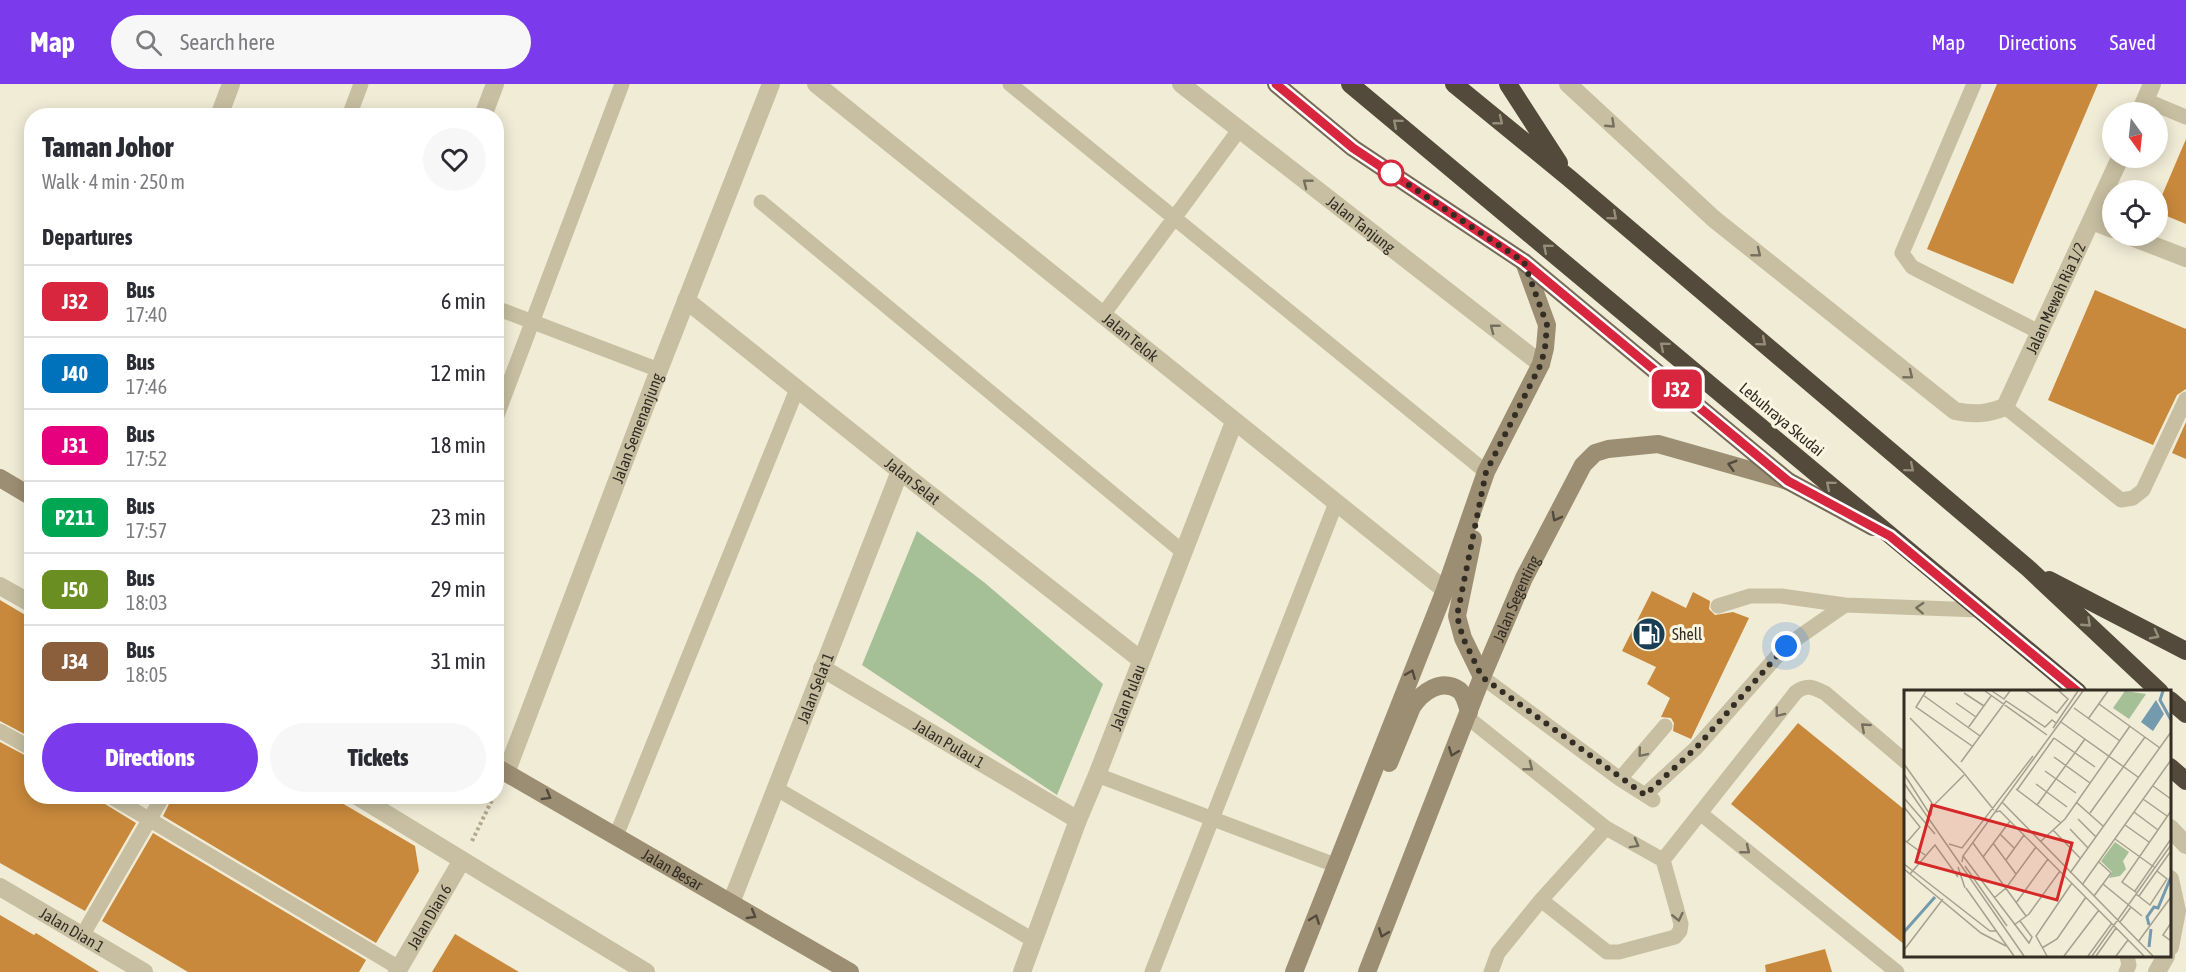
<!DOCTYPE html>
<meta charset="utf-8">
<style>
:root{--surface:#fff;--page:#f7f7f7;--text:#2b2b33;--muted:#7c7c81;--line:#e1e1e2;--accent:#7c3aed}
body{margin:0;font-family:"Asap Condensed",sans-serif;background:var(--page);color:var(--text);height:100vh;display:flex;flex-direction:column;font-size:22px;white-space:nowrap}
*{box-sizing:border-box;margin:0}
p{font-size:20px;color:var(--muted)}
.icon{flex:none;width:33px;height:33px;fill:none;stroke:currentColor;stroke-width:2;stroke-linecap:round;stroke-linejoin:round}
.map{position:relative;flex:1;overflow:hidden}
.sheet{position:absolute;left:24px;top:24px;width:480px;height:696px;display:flex;flex-direction:column;background:var(--surface);border-radius:24px;box-shadow:0 3px 15px #0003}
.sheet>*{flex:none}
.badge{padding:0 12px;border-radius:9px;font-size:21px;line-height:39px}
.needle{width:39px;rotate:165deg}
.fabs{position:absolute;left:2102px;top:18px;display:grid;gap:12px}
.fabs a{display:grid;place-items:center;width:66px;height:66px;border-radius:50%;background:var(--surface);box-shadow:0 3px 15px #0003;font-size:30px}
.you{position:absolute;width:30px;height:30px;margin:-15px;border:4px solid #fff;border-radius:50%;background:#1a73e8;box-shadow:0 0 0 9px #1a73e833}
.map>.badge{position:absolute;translate:-50% -50%;box-shadow:0 0 0 3px #fff}
h2{padding:0 18px;font-size:22px;line-height:54px}
.round{display:grid;place-items:center;flex:none;width:63px;height:63px;border-radius:32px;background:var(--page)}
.headline{display:flex;align-items:center;justify-content:space-between;height:102px;padding:0 18px}
h1{font-size:28px;font-weight:800;line-height:45px}
.cta{display:flex;gap:12px;margin-top:auto;padding:12px 18px}
.cta a{flex:1;height:69px;border-radius:36px;background:var(--accent);color:#fff;font-size:24px;font-weight:800;line-height:69px;text-align:center}
.cta a+a{background:var(--page);color:var(--text)}
ul{padding:0;list-style:none}
li{display:flex;align-items:center;gap:18px;height:72px;padding:0 18px;border-top:2px solid var(--line)}
li div{flex:1}
li b{display:block;font-size:22px}
li em{font-style:normal}
li .badge{min-width:66px;font-weight:700;text-align:center}
header{display:flex;align-items:center;gap:36px;box-sizing:border-box;height:84px;padding:0 30px;background:var(--accent);color:#fff}
header strong{font-size:28px}
nav{display:flex;gap:33px;margin-inline-start:auto;font-size:21px}
.search{width:420px;height:54px;background:var(--page);display:flex;align-items:center;gap:15px;box-sizing:border-box;padding:0 21px;border-radius:33px;color:var(--muted);font-size:22px}
.map>svg:first-child{display:block}
.green{fill:#a5bf96}
.building{fill:#c8893c}
.lines{fill:none;stroke-linecap:round;stroke-linejoin:round}
.path{stroke:#b4a98c;stroke-width:4;stroke-dasharray:3 3;stroke-linecap:butt}
.lane{stroke:#c8bfa2;stroke-width:15}
.street{stroke:#c8bfa2;stroke-width:18}
.secondary{stroke:#9c8e73;stroke-width:18}
.primary{stroke:#756a55;stroke-width:18}
.highway{stroke:#544a3b;stroke-width:18}
.oneway{stroke:#968e7d}
.oneway2{stroke:#766f5d}
.oneway3{stroke:#524a3c}
.line-casing{stroke:#fff;stroke-width:14}
.line{stroke:#d7263d;stroke-width:9}
.walk{stroke:#332d24;stroke-width:6;stroke-dasharray:0 10.8}
.stop-dot{fill:#fff;stroke:#d7263d;stroke-width:3}
.labels{text-anchor:middle;dominant-baseline:central;stroke-width:6;stroke-linejoin:round;paint-order:stroke}
.street-label{font-size:16px;fill:#332d24;stroke:#f9f5e1}
.poi-label{font-size:16px;fill:#332d24;stroke:#f9f5e1;text-anchor:start}
.inset-river{fill:none;stroke:#749aae;stroke-width:3}
.inset-road{fill:none;stroke:#a5a08f;stroke-width:1.5}
.view{fill:#d62828;fill-opacity:0.15;stroke:#d62828;stroke-width:3}
.inset-edge{fill:none;stroke:#332d24;stroke-width:3}
</style>
<header>
<strong>Map</strong>
<div class="search"><svg class="icon" aria-label="search" viewBox="0 0 24 24"><circle cx="10" cy="10" r="6"/><path d="M15 15l6 6"/></svg>Search here</div>
<nav><a>Map</a><a>Directions</a><a>Saved</a></nav>
</header>
<div class="map">
<svg width="2186" height="888" viewBox="0 0 2186 888">
<rect width="100%" height="100%" fill="#f1ecd6"/>
<!-- green -->
<path class="green" d="M917,447L985,499L1103,600L1057,711L862,581Z"/>
<!-- building -->
<path class="building" d="M1997,0H2098L2013,200L1927,165Z
M2186,55V140L2157,128V123Z
M2095,206L2186,245V305L2177,311L2153,361L2048,316Z
M2186,338V375L2172,369Z
M1652,507L1686,524L1693,508L1710,517L1709,525L1715,531L1733,528L1749,534L1691,655L1673,647L1674,639L1671,634L1661,633L1670,614L1647,600L1656,583L1622,567Z
M0,516L32,535V654L0,637Z
M1798,639L1905,726V861L1731,720Z
M0,658L32,675V712H100L105,720L136,739L85,827L0,779Z
M173,712H330L415,762L419,787L376,859L163,732Z
M153,749L366,876L359,888H188L102,837Z
M0,831L34,851L36,849L99,888H0Z
M455,850L519,888H432Z
M1825,865L1832,888H1766L1765,881Z"/>
<g class="lines">
<!-- path -->
<path class="path" d="M472,757L494,712"/>
<!-- lane -->
<path class="lane" d="M1010,0L1486,388
M1974,0L1902,169L1912,183L2041,249
M2145,16L2186,33
M349,32L361,0
M761,118L1183,468
M496,224L659,286
M1102,232L1239,46
M2005,323L2121,416L2133,414L2143,406L2186,315
M496,334L622,0
M1718,522L1750,512H1781L1845,521L1979,526
M1482,593L1620,695L1653,716
M1467,633L1606,744L1663,776L1681,840L1680,847L1675,853L1619,868H1607L1541,816
M0,647L32,665
M1097,691L1335,781
M1620,695L1665,642
M777,705L1033,856
M1645,711L1696,664L1786,562L1845,521
M110,712L399,884
M1700,729L1897,888
M616,752L797,305
M1663,776L1796,608C1807,600 1813,603 1825,609L1906,678
M82,852L163,712
M1152,888L1336,419
M1491,888L1498,869L1541,816L1606,744
M2126,888L2129,881L2127,872"/>
<!-- street -->
<g class="street">
<path id="s1" d="M816,0L1445,506"/>
<path id="s2" d="M1181,0L1541,280"/>
<path id="s3" d="M1568,0L1714,135L1955,327C1974,331 1987,330 2005,323L2120,74"/>
<path d="M2140,28L2152,0"/>
<path d="M219,32L231,0"/>
<path d="M483,32L495,0"/>
<path d="M2092,137L2112,145"/>
<path d="M2129,152L2186,174"/>
<path id="s4" d="M686,216L900,387L1141,576"/>
<path d="M0,502L32,520"/>
<path id="s5" d="M822,584L1078,736"/>
<path id="s6" d="M506,689L659,286L771,0"/>
<path d="M357,712L646,888"/>
<path d="M2170,744L2186,761"/>
<path d="M2170,795L2177,827L2170,863"/>
<path id="s7" d="M0,803L144,888"/>
<path id="s8" d="M731,819L900,387"/>
<path id="s9" d="M397,888L462,776"/>
<path id="s10" d="M1022,888L1078,736L1097,691L1234,338"/>
<path d="M2157,888L2166,872"/>
</g>
<!-- secondary -->
<g class="secondary">
<path d="M0,394L32,413"/>
<path d="M1473,455L1457,532L1463,554L1482,593"/>
<path d="M1389,679L1412,623C1422,608 1441,594 1459,606C1465,611 1467,621 1469,628"/>
<path id="s11" d="M496,683L850,888"/>
<path d="M1294,888L1445,506L1486,388L1541,280L1545,264L1547,241L1524,178"/>
<path id="s12" d="M1367,888L1482,593L1524,494L1583,381L1595,369L1608,365L1658,360L1788,397"/>
</g>
<!-- primary -->
<path class="primary" d="M1276,0L1353,64L1524,178L1788,397L1873,443"/>
<!-- highway -->
<path class="highway" d="M1350,0L2078,608
M1454,0L1569,94L2029,485L2160,608
M1508,0L1559,79
M2049,496L2186,567
M2170,616L2186,630
M2170,683L2186,697"/>
</g>
<!-- one-way arrows -->
<defs><path id="oneway-chevron" d="M-2-3.5L2.5 0L-2 3.5" fill="none" stroke-width="1.6" stroke-linecap="round" stroke-linejoin="round" transform="scale(1.5)"/></defs>
<g class="oneway">
<use href="#oneway-chevron" transform="translate(1499 37) rotate(39)"/>
<use href="#oneway-chevron" transform="translate(1397 39) rotate(-140)"/>
<use href="#oneway-chevron" transform="translate(1613 132) rotate(40)"/>
<use href="#oneway-chevron" transform="translate(1547 164) rotate(-140)"/>
<use href="#oneway-chevron" transform="translate(1762 258) rotate(40)"/>
<use href="#oneway-chevron" transform="translate(1664 262) rotate(-140)"/>
<use href="#oneway-chevron" transform="translate(1910 384) rotate(40)"/>
<use href="#oneway-chevron" transform="translate(1830 401) rotate(-140)"/>
<use href="#oneway-chevron" transform="translate(2087 539) rotate(43)"/>
<use href="#oneway-chevron" transform="translate(2155 551) rotate(28)"/>
</g>
<g class="oneway2">
<use href="#oneway-chevron" transform="translate(1611 40) rotate(43)"/>
<use href="#oneway-chevron" transform="translate(1307 99) rotate(-142)"/>
<use href="#oneway-chevron" transform="translate(1757 169) rotate(39)"/>
<use href="#oneway-chevron" transform="translate(1494 244) rotate(-142)"/>
<use href="#oneway-chevron" transform="translate(1909 291) rotate(39)"/>
<use href="#oneway-chevron" transform="translate(1920 524) rotate(-177)"/>
<use href="#oneway-chevron" transform="translate(1779 629) rotate(128)"/>
<use href="#oneway-chevron" transform="translate(1865 643) rotate(-139)"/>
<use href="#oneway-chevron" transform="translate(1642 669) rotate(130)"/>
<use href="#oneway-chevron" transform="translate(1529 683) rotate(38)"/>
<use href="#oneway-chevron" transform="translate(1635 760) rotate(29)"/>
<use href="#oneway-chevron" transform="translate(1746 766) rotate(39)"/>
<use href="#oneway-chevron" transform="translate(1678 833) rotate(77)"/>
</g>
<g class="oneway3">
<use href="#oneway-chevron" transform="translate(1732 381) rotate(-164)"/>
<use href="#oneway-chevron" transform="translate(1556 433) rotate(118)"/>
<use href="#oneway-chevron" transform="translate(1411 590) rotate(-68)"/>
<use href="#oneway-chevron" transform="translate(1453 668) rotate(111)"/>
<use href="#oneway-chevron" transform="translate(547 712) rotate(30)"/>
<use href="#oneway-chevron" transform="translate(752 831) rotate(30)"/>
<use href="#oneway-chevron" transform="translate(1315 835) rotate(-69)"/>
<use href="#oneway-chevron" transform="translate(1383 849) rotate(111)"/>
</g>
<g class="lines">
<defs>
<path id="line" d="M1276,0L1353,64L1524,178L1788,397L1890,452L2078,608"/>
</defs>
<!-- line casing -->
<use href="#line" class="line-casing"/>
<!-- line -->
<use href="#line" class="line"/>
<!-- walk -->
<path class="walk" d="M1391,89L1524,178L1547,241L1545,264L1541,280L1486,388L1457,532L1463,554L1482,593L1645,711L1696,664L1786,562"/>
</g>
<!-- icons -->
<defs>
<symbol id="fuel-disc" viewBox="-11 -11 22 22"><circle r="9.5" fill="#1a3f54" stroke="#f9f5e1"/><path d="M-5.5-6h7V0h2V4h1.3V-2.5L3-4.5l.8-.8L6-3V5H2.5V1h-1V6h-7ZM-4.2-4.7v3.2H.2V-4.7Z" fill="#fff"/></symbol>
</defs>
<g fill-rule="evenodd">
<use href="#fuel-disc" x="1630" y="531" width="38" height="38"/>
</g>
<!-- markers -->
<circle class="stop-dot" cx="1391" cy="89" r="12"/>
<g class="labels">
<!-- street labels -->
<g class="street-label">
<text stroke="none"><textPath href="#s2" startOffset="228">Jalan Tanjung</textPath></text>
<text stroke="none"><textPath href="#s3" startOffset="678">Jalan Mewah Ria 1/2</textPath></text>
<text stroke="none"><textPath href="#s1" startOffset="404">Jalan Telok</textPath></text>
<text transform="translate(1782 335) rotate(40)">Lebuhraya Skudai</text>
<text stroke="none"><textPath href="#s6" startOffset="369">Jalan Semenanjung</textPath></text>
<text stroke="none"><textPath href="#s4" startOffset="290">Jalan Selat</textPath></text>
<text stroke="none"><textPath href="#s12" startOffset="402">Jalan Segenting</textPath></text>
<text stroke="none"><textPath href="#s8" startOffset="231">Jalan Selat 1</textPath></text>
<text stroke="none"><textPath href="#s10" startOffset="294">Jalan Pulau</textPath></text>
<text stroke="none"><textPath href="#s5" startOffset="148">Jalan Pulau 1</textPath></text>
<text stroke="none"><textPath href="#s11" startOffset="204">Jalan Besar</textPath></text>
<text stroke="none"><textPath href="#s9" startOffset="64">Jalan Dian 6</textPath></text>
<text stroke="none"><textPath href="#s7" startOffset="84">Jalan Dian 1</textPath></text>
</g>
<!-- poi labels -->
<g class="poi-label">
<text x="1672" y="550">Shell</text>
</g>
</g>
<!-- overview -->
<g transform="translate(1904 606)">
<rect width="267" height="267" fill="#f1ecd6"/>
<path d="M221,1L242,4L225,29L209,18ZM211,152L225,162L219,171L222,179L216,186L205,188L208,182L197,171Z" fill="#a5bf96"/>
<path d="M252,10L260,24L249,41L237,32Z" fill="#749aae"/>
<path class="inset-river" d="M259,1L256,10L267,30M245,235L243,227L250,217L254,218L267,187M0,242L31,207M245,257L247,239"/>
<path class="inset-road" d="M22,1L12,17L68,56M81,1L143,45M88,1L100,9L106,1M122,1L153,23L164,9L155,1M60,3L80,16M19,5L76,46M52,13L72,27M195,14L256,58M170,18L216,51M6,28L59,82L90,120M184,29L204,1M157,32L234,87M64,38L87,6M149,38L174,1M150,48L191,77M150,67L186,93M57,72L102,11L141,37L148,30L152,33M0,74L28,113M141,81L172,103M0,84L27,126M0,93L120,266M132,94L163,117M249,96L267,109M112,99L157,133M113,100L150,48M0,108L31,144M239,109L263,126M98,112L249,266M172,112L199,136M133,115L181,49M0,117L16,137L3,152M91,122L96,121L240,266M230,122L254,140M186,123L241,47M27,125L28,117L60,85M174,129L192,147M221,135L245,152M166,139L184,158M149,140L176,168M96,144L110,158M211,149L250,177M0,150L21,165M136,152L161,129L226,36M69,153L122,226M89,153L112,184M45,154L58,158L129,66M59,166L125,253L128,247L116,231M79,167L106,131M102,170L120,145M58,172L59,166L179,1M0,174L86,241H92M61,176L103,236M54,177L61,198M0,179L77,243L102,256M166,183L267,42M6,184L31,155L54,187M199,194L238,226M178,195L267,70M62,198L110,266M231,201L267,149M233,203L218,192L267,121M232,204L246,215L263,189L253,181M190,206L207,183L195,172M235,206L267,161M90,208L102,198L132,157M112,213L144,169M216,232L227,217M267,233L259,245L267,251M110,235L125,224L156,181M234,252L267,207M138,258L153,249L182,207M0,260L39,209M143,266L132,246L168,193M160,266L195,220M184,266L208,233M188,266L267,155M192,266L212,238M212,266L224,250"/>
<path class="view" d="M28,115L168,153L153,210L12,172Z"/>
<rect width="267" height="267" class="inset-edge"/>
</g>
</svg>
<div class="fabs">
<a><svg class="needle" viewBox="-14 -14 28 28"><path d="M0-13l5 13h-10z" fill="#e53935"/><path d="M0 13l5-13h-10z" fill="#7c7c81"/></svg></a>
<a><svg class="icon" aria-label="locate" viewBox="0 0 24 24"><circle cx="12" cy="12" r="6"/><path d="M12 2v4M12 18v4M2 12h4M18 12h4"/></svg></a>
</div>
<div class="you" style="left:1786px;top:562px"></div>
<b class="badge" style="left:1677px;top:305px;background:#d7263d;color:#fff">J32</b>
<section class="sheet">
<div class="headline"><div><h1>Taman Johor</h1><p>Walk · 4 min · 250 m</p></div><a class="round"><svg class="icon" aria-label="heart" viewBox="0 0 24 24"><path d="M12 20l-8-8c-3-5 5-10 8-4 3-6 11-1 8 4z"/></svg></a></div>
<h2>Departures</h2>
<ul>
<li><span class="badge" style="background:#d7263d;color:#fff">J32</span><div><b>Bus</b><p>17:40</p></div><em>6 min</em></li>
<li><span class="badge" style="background:#0072bc;color:#fff">J40</span><div><b>Bus</b><p>17:46</p></div><em>12 min</em></li>
<li><span class="badge" style="background:#e6007e;color:#fff">J31</span><div><b>Bus</b><p>17:52</p></div><em>18 min</em></li>
<li><span class="badge" style="background:#00a651;color:#fff">P211</span><div><b>Bus</b><p>17:57</p></div><em>23 min</em></li>
<li><span class="badge" style="background:#6b8e23;color:#fff">J50</span><div><b>Bus</b><p>18:03</p></div><em>29 min</em></li>
<li><span class="badge" style="background:#8b5e3c;color:#fff">J34</span><div><b>Bus</b><p>18:05</p></div><em>31 min</em></li>
</ul>
<div class="cta"><a>Directions</a><a>Tickets</a></div>
</section>
</div>
